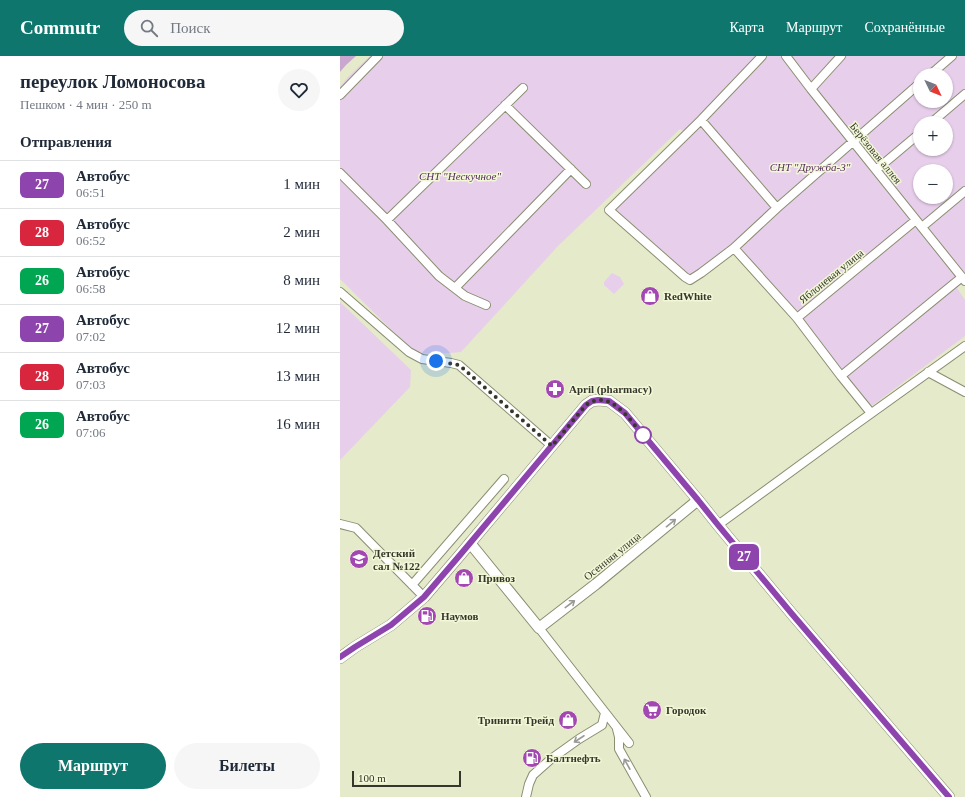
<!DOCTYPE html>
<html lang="ru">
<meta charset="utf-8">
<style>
:root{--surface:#fff;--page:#f6f6f7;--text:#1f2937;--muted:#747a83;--line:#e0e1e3;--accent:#0f766e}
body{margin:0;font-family:Georgia,serif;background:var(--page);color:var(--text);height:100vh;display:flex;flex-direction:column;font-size:15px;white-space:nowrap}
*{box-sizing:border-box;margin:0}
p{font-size:13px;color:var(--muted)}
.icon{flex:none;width:22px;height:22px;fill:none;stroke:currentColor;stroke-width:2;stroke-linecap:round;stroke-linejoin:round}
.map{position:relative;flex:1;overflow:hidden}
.panel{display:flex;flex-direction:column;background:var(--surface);width:340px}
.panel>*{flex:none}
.badge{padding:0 8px;border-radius:6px;font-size:14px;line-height:26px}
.needle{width:26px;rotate:133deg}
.controls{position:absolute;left:573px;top:12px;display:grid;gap:8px}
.controls a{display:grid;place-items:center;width:40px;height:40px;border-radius:50%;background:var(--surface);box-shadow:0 1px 3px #0004;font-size:20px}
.scale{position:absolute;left:12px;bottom:10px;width:109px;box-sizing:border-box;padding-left:4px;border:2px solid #35372a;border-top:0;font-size:11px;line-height:14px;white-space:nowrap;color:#35372a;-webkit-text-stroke:3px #f2f7d7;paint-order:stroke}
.you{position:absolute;width:20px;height:20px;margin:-10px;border:3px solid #fff;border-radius:50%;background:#1a73e8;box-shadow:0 0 0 6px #1a73e833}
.map>.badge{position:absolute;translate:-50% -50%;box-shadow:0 0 0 2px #fff}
h2{padding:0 20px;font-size:15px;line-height:36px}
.round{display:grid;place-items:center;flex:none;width:42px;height:42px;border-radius:21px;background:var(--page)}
.overview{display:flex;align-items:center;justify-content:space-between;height:68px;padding:0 20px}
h1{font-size:19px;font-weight:600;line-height:30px}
.button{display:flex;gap:8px;margin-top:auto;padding:8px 20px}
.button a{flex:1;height:46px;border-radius:24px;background:var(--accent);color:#fff;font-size:16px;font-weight:600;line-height:46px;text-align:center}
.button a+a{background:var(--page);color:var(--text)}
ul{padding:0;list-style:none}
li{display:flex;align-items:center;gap:12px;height:48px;padding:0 20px;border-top:1px solid var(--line)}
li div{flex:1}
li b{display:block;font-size:15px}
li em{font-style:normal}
li .badge{min-width:44px;font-weight:700;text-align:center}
header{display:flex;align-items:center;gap:24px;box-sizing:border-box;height:56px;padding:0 20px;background:var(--accent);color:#fff}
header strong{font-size:19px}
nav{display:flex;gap:22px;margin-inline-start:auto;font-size:14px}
.search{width:280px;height:36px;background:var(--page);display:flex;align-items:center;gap:10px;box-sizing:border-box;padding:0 14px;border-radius:22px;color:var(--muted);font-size:15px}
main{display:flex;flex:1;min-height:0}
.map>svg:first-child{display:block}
.green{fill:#e7ceeb;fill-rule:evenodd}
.forest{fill:#c9a7ce}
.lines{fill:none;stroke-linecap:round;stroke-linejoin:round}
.minor-casing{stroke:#8a8e71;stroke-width:10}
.tertiary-casing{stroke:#8a8e71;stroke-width:12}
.secondary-casing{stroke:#8a8e71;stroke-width:12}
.minor{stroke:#fff;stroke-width:8}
.tertiary{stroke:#fff;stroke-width:10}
.secondary{stroke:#fff;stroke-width:11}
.oneway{stroke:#9a9b94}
.line-casing{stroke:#fff;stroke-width:9}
.line{stroke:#8e44ad;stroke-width:6}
.walk{stroke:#35372a;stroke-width:4;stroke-dasharray:0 7.2}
.stop-dot{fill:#fff;stroke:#8e44ad;stroke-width:2}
.labels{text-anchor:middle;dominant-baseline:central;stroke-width:3;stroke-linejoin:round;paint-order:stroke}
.street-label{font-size:11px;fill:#35372a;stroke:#f2f7d7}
.park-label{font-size:11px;font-style:italic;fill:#582e60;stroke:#f2f7d7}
.poi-label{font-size:11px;font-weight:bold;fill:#35372a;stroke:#f2f7d7;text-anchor:start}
</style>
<header>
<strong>Commutr</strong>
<div class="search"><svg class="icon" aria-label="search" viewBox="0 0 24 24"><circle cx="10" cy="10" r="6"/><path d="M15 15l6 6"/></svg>Поиск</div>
<nav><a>Карта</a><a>Маршрут</a><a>Сохранённые</a></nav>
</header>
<main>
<section class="panel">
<div class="overview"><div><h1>переулок Ломоносова</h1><p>Пешком · 4 мин · 250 m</p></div><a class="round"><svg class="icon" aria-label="heart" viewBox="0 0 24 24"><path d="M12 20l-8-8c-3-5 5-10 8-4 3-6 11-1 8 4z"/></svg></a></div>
<h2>Отправления</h2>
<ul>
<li><span class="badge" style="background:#8e44ad;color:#fff">27</span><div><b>Автобус</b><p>06:51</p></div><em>1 мин</em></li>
<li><span class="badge" style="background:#d7263d;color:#fff">28</span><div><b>Автобус</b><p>06:52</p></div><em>2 мин</em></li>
<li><span class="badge" style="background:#00a651;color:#fff">26</span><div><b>Автобус</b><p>06:58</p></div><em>8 мин</em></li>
<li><span class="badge" style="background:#8e44ad;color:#fff">27</span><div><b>Автобус</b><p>07:02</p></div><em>12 мин</em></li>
<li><span class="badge" style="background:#d7263d;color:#fff">28</span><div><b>Автобус</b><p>07:03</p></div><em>13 мин</em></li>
<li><span class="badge" style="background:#00a651;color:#fff">26</span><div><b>Автобус</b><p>07:06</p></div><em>16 мин</em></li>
</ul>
<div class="button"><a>Маршрут</a><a>Билеты</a></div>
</section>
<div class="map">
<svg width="625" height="741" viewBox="0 0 625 741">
<rect width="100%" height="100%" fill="#e5eaca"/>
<!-- green -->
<path class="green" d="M30,0H625V225L617,232L625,244V280L529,352L392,189L351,220L273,151L346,77L340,73L218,190L121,296L110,297L76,298L0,223V31L8,21ZM580,19H606V45H580ZM580,67H606V93H580ZM580,115H606V141H580Z
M272,217L280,221L284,228L274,238L264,229V226Z
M0,246L71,314L70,331L0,404Z"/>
<!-- forest -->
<path class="forest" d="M0,0H16L6,9L0,16Z"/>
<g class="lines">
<defs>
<path id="minor" d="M446,0L471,33L625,225
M590,19L612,0
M471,33L501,0
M0,39L38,0
M165,49L246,128
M361,64L437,152
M591,67L625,38
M536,114L580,77
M0,117L47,164L99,220L125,240L146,249
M47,164L183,32
M582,171L625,135
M394,192L361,217L350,224L345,221L269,154L361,64L422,0
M115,232L231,113
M0,236L69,296L82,303L111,307L119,309L212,390
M457,262L394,192L437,152L580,27
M588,316L625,336
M501,320L622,221
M531,357L501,320L457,262L576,164
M0,468L16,472L84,541
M378,469L508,374L625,290
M72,529L164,423
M199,572L289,687
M277,673L279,681V693L306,741
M186,741L189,728L193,719L211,703L239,683L262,669L265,657"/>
<path id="tertiary" d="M130,487L199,572L256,528L358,444"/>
<path id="secondary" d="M0,602L15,591L51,569L84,541L120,499L246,349L252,345L258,344L269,345L285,357L358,444L378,469L452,558L609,741"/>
</defs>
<!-- minor casing -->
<use href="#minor" class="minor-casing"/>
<!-- tertiary casing -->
<use href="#tertiary" class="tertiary-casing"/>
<!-- secondary casing -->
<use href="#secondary" class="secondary-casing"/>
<!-- minor -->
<use href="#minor" class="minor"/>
<!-- tertiary -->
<use href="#tertiary" class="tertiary"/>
<!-- secondary -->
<use href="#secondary" class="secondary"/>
</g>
<!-- one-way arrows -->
<defs><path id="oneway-shaft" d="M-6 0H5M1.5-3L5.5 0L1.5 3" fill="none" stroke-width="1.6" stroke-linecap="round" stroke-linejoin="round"/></defs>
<g class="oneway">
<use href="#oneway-shaft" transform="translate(331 467) rotate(-39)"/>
<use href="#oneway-shaft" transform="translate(230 548) rotate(-37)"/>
<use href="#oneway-shaft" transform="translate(239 683) rotate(147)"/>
<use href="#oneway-shaft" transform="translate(287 708) rotate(-119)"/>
</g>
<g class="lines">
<defs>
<path id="line" d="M0,601L15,591L51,569L84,541L120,499L246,349L252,345L258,344L269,345L285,357L358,444L378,469L452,558L609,741"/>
</defs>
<!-- line casing -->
<use href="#line" class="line-casing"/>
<!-- line -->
<use href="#line" class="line"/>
<!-- walk -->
<path class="walk" d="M96,305L119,309L212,390L246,349C270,332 289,363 303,379"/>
</g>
<!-- icons -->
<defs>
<symbol id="shop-disc" viewBox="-11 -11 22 22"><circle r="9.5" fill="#a348b2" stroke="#f2f7d7"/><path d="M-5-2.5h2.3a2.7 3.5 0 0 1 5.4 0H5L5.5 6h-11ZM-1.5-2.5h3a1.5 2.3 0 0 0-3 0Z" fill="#fff"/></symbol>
<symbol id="pharmacy-disc" viewBox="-11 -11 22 22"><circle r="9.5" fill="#a348b2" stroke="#f2f7d7"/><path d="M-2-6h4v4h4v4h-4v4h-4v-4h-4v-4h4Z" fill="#fff"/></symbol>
<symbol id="school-disc" viewBox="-11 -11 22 22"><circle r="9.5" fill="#a348b2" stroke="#f2f7d7"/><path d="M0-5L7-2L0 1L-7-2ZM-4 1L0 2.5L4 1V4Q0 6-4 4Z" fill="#fff"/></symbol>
<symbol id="fuel-disc" viewBox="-11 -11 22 22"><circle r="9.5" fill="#a348b2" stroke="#f2f7d7"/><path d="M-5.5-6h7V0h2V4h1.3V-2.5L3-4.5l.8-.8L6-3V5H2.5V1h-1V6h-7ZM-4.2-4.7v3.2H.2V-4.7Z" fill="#fff"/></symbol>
<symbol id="supermarket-disc" viewBox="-11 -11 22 22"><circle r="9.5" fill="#a348b2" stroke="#f2f7d7"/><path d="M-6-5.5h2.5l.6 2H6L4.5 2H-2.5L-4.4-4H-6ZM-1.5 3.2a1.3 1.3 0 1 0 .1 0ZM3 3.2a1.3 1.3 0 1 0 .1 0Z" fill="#fff"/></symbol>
</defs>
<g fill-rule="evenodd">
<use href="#shop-disc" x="299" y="229" width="22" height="22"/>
<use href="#pharmacy-disc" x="204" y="322" width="22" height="22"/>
<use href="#school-disc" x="8" y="492" width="22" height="22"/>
<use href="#shop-disc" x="113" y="511" width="22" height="22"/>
<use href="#fuel-disc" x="76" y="549" width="22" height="22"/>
<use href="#supermarket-disc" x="301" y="643" width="22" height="22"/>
<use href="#shop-disc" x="217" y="653" width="22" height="22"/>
<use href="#fuel-disc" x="181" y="691" width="22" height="22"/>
</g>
<!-- markers -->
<circle class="stop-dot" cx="303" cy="379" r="8"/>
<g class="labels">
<!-- street labels -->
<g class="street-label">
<text transform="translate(536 97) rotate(51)">Берёзовая аллея</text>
<text transform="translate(491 220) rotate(-39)">Яблоневая улица</text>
<text transform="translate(272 500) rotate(-39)">Осенняя улица</text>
</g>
<!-- park labels -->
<g class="park-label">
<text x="470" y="111">СНТ "Дружба-3"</text>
<text x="120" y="120">СНТ "Нескучное"</text>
</g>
<!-- poi labels -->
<g class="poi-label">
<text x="324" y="240">RedWhite</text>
<text x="229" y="333">April (pharmacy)</text>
<text x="33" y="497">Детский<tspan x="33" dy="13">сал №122</tspan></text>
<text x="138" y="522">Привоз</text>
<text x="101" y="560">Наумов</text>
<text x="326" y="654">Городок</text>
<text x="214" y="664" text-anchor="end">Тринити Трейд</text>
<text x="206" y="702">Балтнефть</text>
</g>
</g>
</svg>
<div class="controls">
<a><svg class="needle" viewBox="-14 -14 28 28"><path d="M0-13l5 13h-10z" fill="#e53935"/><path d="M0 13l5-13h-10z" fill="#747a83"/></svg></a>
<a>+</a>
<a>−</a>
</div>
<div class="scale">100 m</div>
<div class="you" style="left:96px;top:305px"></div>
<b class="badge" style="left:404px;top:501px;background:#8e44ad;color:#fff">27</b>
</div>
</main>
